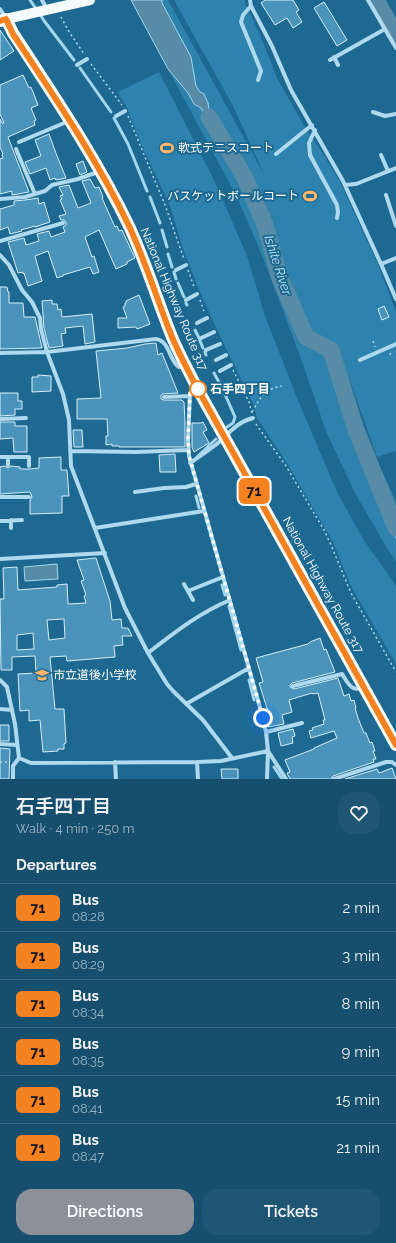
<!DOCTYPE html>
<meta charset="utf-8">
<style>
:root{--surface:#164f6e;--page:#1f5673;--text:#f1f3f6;--muted:#9eb5c2;--line:#356681;--accent:#8c9099}
body{margin:0;font-family:Raleway,"Noto Sans JP",sans-serif;background:var(--page);color:var(--text);height:100vh;display:flex;flex-direction:column;font-size:15px;white-space:nowrap}
*{box-sizing:border-box;margin:0}
p{font-size:13px;color:var(--muted)}
.icon{flex:none;width:22px;height:22px;fill:none;stroke:currentColor;stroke-width:2;stroke-linecap:round;stroke-linejoin:round}
.map{position:relative;height:779px;overflow:hidden}
.details{display:flex;flex-direction:column;background:var(--surface);flex:1}
.details>*{flex:none}
.badge{padding:0 8px;border-radius:6px;font-size:14px;line-height:26px}
.you{position:absolute;width:20px;height:20px;margin:-10px;border:3px solid #fff;border-radius:50%;background:#1a73e8;box-shadow:0 0 0 6px #1a73e833}
.map>.badge{position:absolute;translate:-50% -50%;box-shadow:0 0 0 2px #fff}
h2{padding:0 16px;font-size:15px;line-height:36px}
.round{display:grid;place-items:center;flex:none;width:42px;height:42px;border-radius:16px;background:var(--page)}
.head{display:flex;align-items:center;justify-content:space-between;height:68px;padding:0 16px}
h1{font-size:19px;font-weight:600;line-height:30px}
.button{display:flex;gap:8px;margin-top:auto;padding:8px 16px}
.button a{flex:1;height:46px;border-radius:16px;background:var(--accent);color:#fff;font-size:16px;font-weight:600;line-height:46px;text-align:center}
.button a+a{background:var(--page);color:var(--text)}
ul{padding:0;list-style:none}
li{display:flex;align-items:center;gap:12px;height:48px;padding:0 16px;border-top:1px solid var(--line)}
li div{flex:1}
li b{display:block;font-size:15px}
li em{font-style:normal}
li .badge{min-width:44px;font-weight:700;text-align:center}
.map>svg:first-child{display:block}
.green{fill:#2d83ae}
.water{fill:#578ba6;stroke:#a2d7f0}
.lines{fill:none;stroke-linecap:round;stroke-linejoin:round}
.stream{stroke:#a2d7f0;stroke-width:3}
.river{stroke:#578ba6;stroke-width:17}
.building{fill:#4a94bb;stroke:#d4eefa;fill-rule:evenodd}
.path{stroke:#aed9ee;stroke-width:1.5;stroke-dasharray:2 3;stroke-linecap:butt}
.street{stroke:#aed9ee;stroke-width:4}
.primary{stroke:#f5fbff;stroke-width:10}
.highway{stroke:#fff;stroke-width:12}
.line-casing{stroke:#fff;stroke-width:9}
.line{stroke:#f58220;stroke-width:6}
.walk{stroke:#fff;stroke-width:4;stroke-dasharray:0 7.2}
.stop-dot{fill:#fff;stroke:#f58220;stroke-width:2}
.labels{text-anchor:middle;dominant-baseline:central;stroke-width:4;stroke-linejoin:round;paint-order:stroke}
.poi-label{font-size:12px;fill:#fff;stroke:#1d6992;text-anchor:start}
.street-label{font-size:12px;fill:#fff;stroke:#1d6992}
.stop-label{font-size:12px;font-weight:bold;fill:#fff;stroke:#1d6992;text-anchor:start}
.water-label{font-size:13px;font-style:italic;fill:#c1e5f6;stroke:#1d6992}
</style>
<div class="map">
<svg width="396" height="779" viewBox="0 0 396 779">
<rect width="100%" height="100%" fill="#1d6992"/>
<!-- green -->
<path class="green" d="M162,0H168L265,176L233,106L174,0H244L260,35L277,78L303,124L322,152L340,182L377,262L396,312V451L377,457L339,350L362,429L396,501V523L387,504L396,538V561L388,550L355,493L326,431L301,359L264,260L237,197L168,69L188,93L194,104L201,108L214,133L220,136L210,113L208,103L204,94L200,92L196,86L191,57L161,3Z
M159,72L215,182L247,256L265,316L297,398L337,492L363,539L396,586V664L351,586L333,542L287,463L257,418L254,406L247,391L217,330L197,285L183,248L170,206L142,146L127,108L118,92Z"/>
<!-- water -->
<path class="water" d="M131,0H162V3L191,57L196,86L200,92L204,94L208,103L210,114L221,137L214,133L201,108L194,104L188,93L168,69Z
M386,501L396,523V538V537Z
M57,564L58,579L25,581L24,567Z"/>
<g class="lines">
<!-- stream -->
<path class="stream" d="M30,0L45,22L74,60
M80,68L111,112
M114,118L128,144L147,191
M150,197L160,223
M162,230L167,247
M168,254L172,267
M174,272L176,279
M178,283L184,297
M186,303L187,305
M195,330L199,338
M200,341L203,348
M205,352L206,355
M214,373L221,386
M224,392L235,417L233,423L227,427
M197,457L216,439
M196,496L199,508
M222,585L225,595
M229,606L241,650
M249,680L254,700
M274,767L282,779"/>
<!-- river -->
<path class="river" d="M376,0L396,35
M209,117L245,178L265,225L280,278L306,337L331,350L356,430L396,528"/>
</g>
<!-- building -->
<path class="building" d="M265,0H293L299,10L296,12L302,22L293,28L287,18L275,25L261,3Z
M324,2L347,40L337,46L314,8Z
M0,30L14,51L0,60Z
M23,75L29,88L31,87L38,105L31,108L36,120L34,121L35,125L8,137L29,192L12,195V191L0,194V159L3,158L2,155L3,154L0,147V119L2,123H4L0,114V85Z
M49,134L57,156L66,178L56,180L55,178L50,180L46,168L30,174L25,162L41,156L35,140Z
M83,161L87,172L80,175L76,164Z
M90,179L95,188L99,187L103,197L102,198L115,227L117,226L119,231L122,230L135,258L127,262V264L116,269L99,230L85,237L92,257L94,256L99,272L93,274L90,267L63,275V276L57,278L48,251L35,256L42,281L28,286L24,273L23,274V272L18,273L8,242L24,238L26,245L39,241L37,234L49,231L51,237L65,232L63,227L66,225V222L64,220H61L59,216L66,214L60,200L62,199L60,196L63,195L59,187L69,185L78,208L91,203L82,181Z
M38,198L39,204L44,202L50,222L35,227V226L21,230L22,231L10,234L8,227L0,230V209L14,205V201L25,200Z
M0,287H7L8,292H9V303H23L24,317H35L42,348L0,349Z
M139,295L150,324L137,329L136,327L118,328V318H127L123,307L125,306V303H126V301Z
M52,300V304H57L58,310L61,309L62,317L92,314L95,342L85,344L83,326L65,328L66,333L61,334L63,346L49,348L44,328L42,301Z
M384,306L389,317L382,320L378,309Z
M156,343L158,355L162,353L178,393L162,394L161,396V399L164,400H182L184,402L185,422V447H119V446H112V444L106,445V436H108L107,419H77V399L101,398L96,351L127,348L145,344Z
M38,375L51,376V391L32,392V377H38Z
M0,393H18V401H22V409H15V415L0,416Z
M0,422H15V426H27V452H14L13,438L0,439Z
M203,422L207,430L203,432L209,443L194,452L192,447V423H201Z
M73,430H82L83,447H74Z
M175,454L176,472H160L159,455Z
M61,457V470H67L69,496H62V513L30,514V500L32,497L30,492L0,494V467L5,466L8,468L11,466L20,467V469H29L39,468V458Z
M96,558L110,601L112,620L121,619L122,628H128L132,636H122L123,645L114,646L115,657L67,661L66,656L50,657L55,709H64L66,743L64,744V749H58V751L43,752L40,720L29,721V710L20,711L18,674L36,673L35,656L12,657V670H1L0,599H4L3,568L17,567L18,590L57,587V585L67,584L68,604L86,603L84,596L86,595L81,581L84,580L77,560ZM64,619L65,638L49,640L47,620ZM33,633L34,649L17,650V635Z
M320,638L324,650L326,649L335,672L292,683L290,685V687L294,689L338,678L344,696L349,694L351,701L354,700L356,708H355L358,718L364,733H366L370,743L372,742L375,751H373L376,759H373L374,762L333,776L331,779H290L287,773L290,772L285,760L314,749V748L337,738L334,731L311,738L309,731L313,730L312,728L324,724L323,720H325L318,693L313,694L312,693L289,700L292,712L282,715L284,724L268,727L266,719L270,718L259,683L263,682L256,658L308,644L310,642Z
M0,725H9V741H0Z
M293,729L295,736L292,737L293,743L281,746L278,733Z
M0,748L10,749L9,779H0Z
M392,768L396,779H345L377,769L379,773Z
M221,769H238V779H222Z"/>
<g class="lines">
<!-- path -->
<path class="path" d="M61,17L68,30L84,54
M91,64L122,105
M128,116L165,205L184,259
M188,270L194,287
M200,300L204,311
M373,341L375,347
M390,353L392,358
M233,370L249,402L252,413
M252,412C261,397 264,389 282,386
M256,424L286,466L324,530L331,545L351,593L396,672
M0,762H8"/>
<!-- street -->
<path class="street" d="M42,0L47,9
M250,0L251,6L272,46L291,90L343,181L381,264L396,299
M368,0L396,48
M251,6L243,15L241,22L261,71L258,80
M0,9L5,17
M334,57L338,65
M330,60L385,29
M77,65L87,59
M373,112L385,116L396,114
M116,116L125,111
M315,130L309,143L310,155L337,205L338,212L337,218
M19,142L69,121
M16,149L35,194
M276,154L312,125
M381,155L388,171
M345,185L356,184L396,168
M386,195L396,226
M0,199L25,197L45,191L52,185L78,179L98,172
M0,241L63,223
M0,255L9,265L22,290L32,302L40,318L41,329L47,352L63,394L69,420L71,466L125,608L148,653L167,684L173,691L203,720L232,758
M381,264L396,258
M176,270L186,265
M186,300L197,294
M197,323L207,318
M197,340L214,332
M206,350L220,344
M0,353L47,352L156,339C170,341 169,361 179,367L183,365
M216,360L226,355
M360,360L396,344
M220,371L231,365
M194,388L190,393L188,440L189,456L259,704L266,732L268,751L267,779
M164,397L190,396
M0,419L26,418
M70,451L136,452L188,450
M0,457H29V466
M190,463C199,457 209,450 218,443C229,433 237,422 253,418
M8,465V457
M135,492L164,488L186,487L196,484
M0,497H29
M11,520V528
M0,521L22,520
M95,528L204,511
M0,559L105,553
M184,584L193,600
M188,591L223,577
M148,653C174,633 199,613 230,600
M0,680L7,687L15,724L19,758L13,766V779
M293,686L342,674C347,681 351,692 361,688
M186,704L249,668
M0,709L12,710
M266,732L302,723
M0,744L17,745
M268,751L286,779
M19,758L31,763L197,762L221,761L268,751
M115,762L116,779
M197,762L198,779
M334,779L386,762H392L396,765"/>
<!-- primary -->
<path class="primary" d="M6,19L90,0"/>
<!-- highway -->
<path class="highway" d="M0,21L6,19L13,33C54,96 97,159 129,226C146,262 157,300 172,337C179,354 188,370 196,386L396,745"/>
</g>
<g class="lines">
<defs>
<path id="line" d="M0,21L6,19L13,34C54,96 97,159 129,226C146,262 157,300 172,337C179,354 188,370 196,386L396,745"/>
</defs>
<!-- line casing -->
<use href="#line" class="line-casing"/>
<!-- line -->
<use href="#line" class="line"/>
<!-- walk -->
<path class="walk" d="M198,389L196,386L192,389L190,393L188,440L189,456L263,718"/>
</g>
<!-- icons -->
<defs>
<symbol id="stadium-bare" viewBox="-9 -9 18 18"><path d="M0-5a6.5 5 0 1 0 0 10a6.5 5 0 1 0 0-10ZM-3.5-1.8h7v3.6h-7Z" fill="#fdb56d" stroke="#1d6992" stroke-width="2.5" paint-order="stroke"/></symbol>
<symbol id="school-bare" viewBox="-9 -9 18 18"><path d="M0-5L7-2L0 1L-7-2ZM-4 1L0 2.5L4 1V4Q0 6-4 4Z" fill="#fdb56d" stroke="#1d6992" stroke-width="2.5" paint-order="stroke"/></symbol>
</defs>
<g fill-rule="evenodd">
<use href="#stadium-bare" x="157" y="138" width="20" height="20"/>
<use href="#stadium-bare" x="300" y="186" width="20" height="20"/>
<use href="#school-bare" x="32" y="665" width="20" height="20"/>
</g>
<!-- markers -->
<circle class="stop-dot" cx="198" cy="389" r="8"/>
<g class="labels">
<!-- poi labels -->
<g class="poi-label">
<text x="178" y="148">軟式テニスコート</text>
<text x="299" y="196" text-anchor="end">バスケットボールコート</text>
<text x="53" y="675">市立道後小学校</text>
</g>
<!-- street labels -->
<g class="street-label">
<text transform="translate(174 299) rotate(67)">National Highway Route 317</text>
<text transform="translate(323 585) rotate(61)">National Highway Route 317</text>
</g>
<!-- stop labels -->
<g class="stop-label">
<text x="210" y="389">石手四丁目</text>
</g>
<!-- water labels -->
<g class="water-label">
<text transform="translate(278 265) rotate(72)">Ishite River</text>
</g>
</g>
</svg>
<div class="you" style="left:263px;top:718px"></div>
<b class="badge" style="left:254px;top:491px;background:#f58220;color:#111">71</b>
</div>
<section class="details">
<div class="head"><div><h1>石手四丁目</h1><p>Walk · 4 min · 250 m</p></div><a class="round"><svg class="icon" aria-label="heart" viewBox="0 0 24 24"><path d="M12 20l-8-8c-3-5 5-10 8-4 3-6 11-1 8 4z"/></svg></a></div>
<h2>Departures</h2>
<ul>
<li><span class="badge" style="background:#f58220;color:#111">71</span><div><b>Bus</b><p>08:28</p></div><em>2 min</em></li>
<li><span class="badge" style="background:#f58220;color:#111">71</span><div><b>Bus</b><p>08:29</p></div><em>3 min</em></li>
<li><span class="badge" style="background:#f58220;color:#111">71</span><div><b>Bus</b><p>08:34</p></div><em>8 min</em></li>
<li><span class="badge" style="background:#f58220;color:#111">71</span><div><b>Bus</b><p>08:35</p></div><em>9 min</em></li>
<li><span class="badge" style="background:#f58220;color:#111">71</span><div><b>Bus</b><p>08:41</p></div><em>15 min</em></li>
<li><span class="badge" style="background:#f58220;color:#111">71</span><div><b>Bus</b><p>08:47</p></div><em>21 min</em></li>
</ul>
<div class="button"><a>Directions</a><a>Tickets</a></div>
</section>
